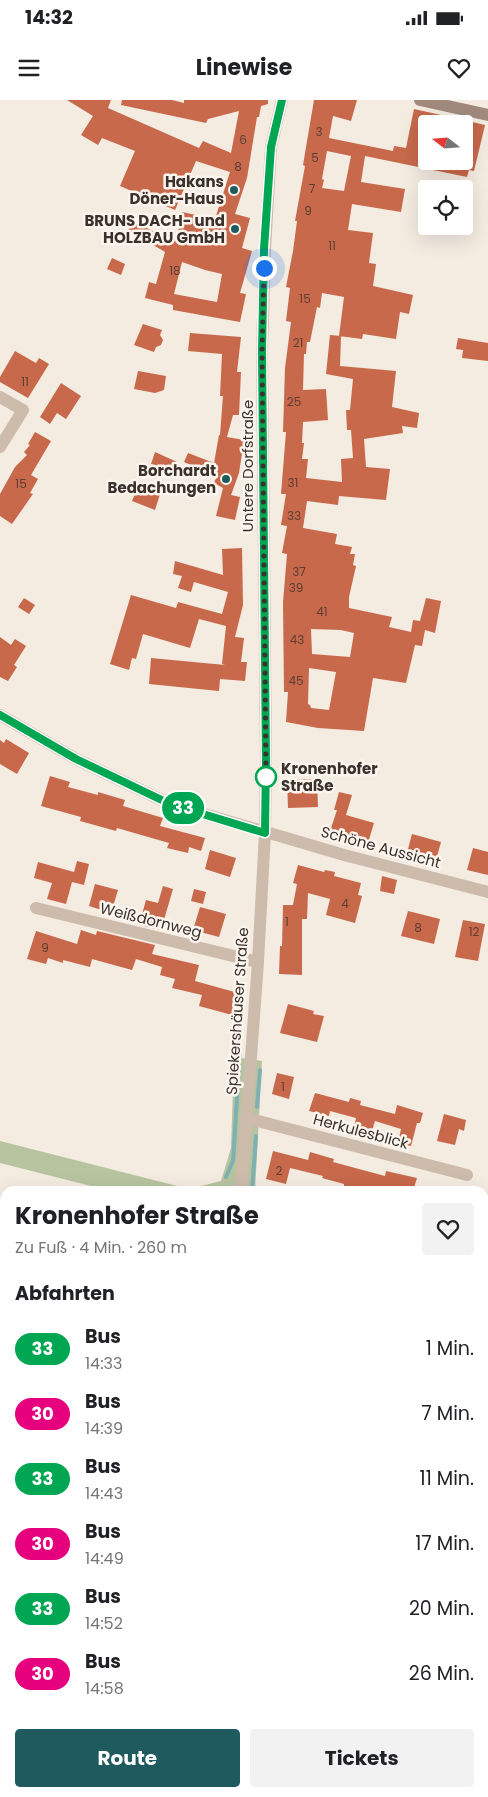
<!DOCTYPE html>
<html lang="de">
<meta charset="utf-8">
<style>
:root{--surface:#fff;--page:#f2f2f2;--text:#202124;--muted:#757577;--accent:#1f5a5e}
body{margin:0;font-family:Poppins,sans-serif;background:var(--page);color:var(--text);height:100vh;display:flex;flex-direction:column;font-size:19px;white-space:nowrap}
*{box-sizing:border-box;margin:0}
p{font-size:16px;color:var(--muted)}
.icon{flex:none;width:28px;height:28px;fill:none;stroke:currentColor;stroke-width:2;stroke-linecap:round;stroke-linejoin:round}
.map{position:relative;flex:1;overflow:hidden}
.side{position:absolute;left:0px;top:1086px;width:489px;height:611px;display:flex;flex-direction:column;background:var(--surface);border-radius:15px 15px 0 0;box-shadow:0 5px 20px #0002}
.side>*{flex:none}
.badge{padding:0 10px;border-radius:16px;font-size:18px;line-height:32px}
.needle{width:32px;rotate:287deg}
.buttons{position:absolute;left:418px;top:15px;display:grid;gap:10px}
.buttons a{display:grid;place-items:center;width:55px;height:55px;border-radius:5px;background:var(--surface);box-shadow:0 5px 20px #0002;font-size:25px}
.you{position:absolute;width:25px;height:25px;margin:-12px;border:4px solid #fff;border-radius:50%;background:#1a73e8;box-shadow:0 0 0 8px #1a73e833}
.map>.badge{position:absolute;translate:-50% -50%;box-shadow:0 0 0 2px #fff}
h2{padding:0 15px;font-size:19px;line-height:45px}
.round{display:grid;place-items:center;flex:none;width:52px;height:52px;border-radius:5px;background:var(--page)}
.headline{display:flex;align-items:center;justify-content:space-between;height:85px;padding:0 15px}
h1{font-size:24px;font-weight:700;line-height:38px}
.action{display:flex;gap:10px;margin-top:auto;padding:10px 15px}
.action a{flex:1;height:58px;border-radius:5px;background:var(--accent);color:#fff;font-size:20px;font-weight:700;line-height:58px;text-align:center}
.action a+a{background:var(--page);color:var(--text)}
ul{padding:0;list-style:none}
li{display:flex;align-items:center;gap:15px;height:65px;padding:0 15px}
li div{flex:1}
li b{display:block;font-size:19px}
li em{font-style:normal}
li .badge{min-width:55px;font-weight:700;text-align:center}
.status{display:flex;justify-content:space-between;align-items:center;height:35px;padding:0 25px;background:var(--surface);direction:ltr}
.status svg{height:14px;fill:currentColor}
header{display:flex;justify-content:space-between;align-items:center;height:65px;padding:0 15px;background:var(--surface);font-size:22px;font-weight:700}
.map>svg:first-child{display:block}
.green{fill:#b8c4a0}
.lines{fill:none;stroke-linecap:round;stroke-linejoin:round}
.stream{stroke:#7fb0b2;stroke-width:4}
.building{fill:#c8694b;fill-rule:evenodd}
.street{stroke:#cdbbac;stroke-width:12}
.secondary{stroke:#a18a7d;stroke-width:12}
.line-casing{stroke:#fff;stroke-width:11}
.line{stroke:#00a651;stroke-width:8}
.walk{stroke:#3b302b;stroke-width:5;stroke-dasharray:0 9}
.poi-dot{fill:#1f5a5e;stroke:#fbf5ee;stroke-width:2}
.stop-dot{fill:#fff;stroke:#00a651;stroke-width:2.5}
.labels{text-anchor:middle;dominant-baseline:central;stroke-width:5;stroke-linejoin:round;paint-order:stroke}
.number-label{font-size:12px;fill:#5e3e33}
.poi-label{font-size:15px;font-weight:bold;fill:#3b302b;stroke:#fbf5ee;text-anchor:end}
.street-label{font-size:15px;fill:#3b302b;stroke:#fbf5ee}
.stop-label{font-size:15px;font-weight:bold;fill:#3b302b;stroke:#fbf5ee;text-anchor:start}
</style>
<div class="status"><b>14:32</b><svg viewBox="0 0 49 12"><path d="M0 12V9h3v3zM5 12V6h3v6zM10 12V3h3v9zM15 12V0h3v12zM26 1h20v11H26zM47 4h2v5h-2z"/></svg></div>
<header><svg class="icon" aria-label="menu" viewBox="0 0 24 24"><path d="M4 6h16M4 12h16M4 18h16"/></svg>Linewise<svg class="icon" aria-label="heart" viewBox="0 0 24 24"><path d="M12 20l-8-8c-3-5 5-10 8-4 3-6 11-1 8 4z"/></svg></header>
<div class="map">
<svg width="488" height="1697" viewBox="0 0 488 1697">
<rect width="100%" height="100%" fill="#f4ebe1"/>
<!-- green -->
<path class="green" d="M234,957L262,961L255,1091H111L0,1063V1041L189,1089L221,1081L231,1048Z
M484,1155L488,1156V1697H310L287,1693L484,1692Z"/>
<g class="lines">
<!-- stream -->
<path class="stream" d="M257,1007L260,970
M226,1077L233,1061L240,951
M252,1091L256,1036
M484,1284L488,1260
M0,1474L5,1476
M224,1697V1692
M244,1697V1692
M409,1697L410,1692"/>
</g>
<!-- building -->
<path class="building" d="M67,0H111L108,8L199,48L203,41L231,53L239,11L208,19L206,23L121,5L122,0H172L184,3V0H268V4L261,6L259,17H257L247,78L235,114L250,118L242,148L252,151L240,193L246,194L240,222L173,210V205L145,198L149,182L156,184L165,152L128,130L134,120L165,139L166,134L177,137L182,112L215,119L230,72L196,61L175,110L120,86L135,51L102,38L98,45L81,35L93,16ZM182,162L205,170L222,174L217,202L174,194Z
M314,0H357L351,21L333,16L329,38L393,51L394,46L406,48L414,9L459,19L458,24H426V61H442L459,65L460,61H464V20L485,25L474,71L469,70L467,77L365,56L361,82L405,89L401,112L352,104L348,130L373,133L369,163L376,164L373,186L413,195L409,214L400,212L396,239L363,234L362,239L339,236L344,197L322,193L320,208L317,207L310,242H307L306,254H304L303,290L326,289L328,320L303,322L302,343H304L302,359H308L306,378L342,382L341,359L353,358L351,330H347L346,310H350L353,279L326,274L330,235L341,236L340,266L396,271L392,307L419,313L417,328L402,326L403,333L364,339L366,367L390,369L386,400L339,396L338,405L307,401L303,428L337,434L335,444L352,447L350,454H355L353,465L356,466L349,497V508L392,517L389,527L411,532L413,520L420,521L426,498L441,501L435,533L425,530L422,546L415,545L406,583L373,578L364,631L318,628L286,622L288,592H284L283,502L287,454L282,453L287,426L281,425L286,394H281L286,332H283L285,268L291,222L286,221L290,188L286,187L293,151L297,121H295L305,66L303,65ZM327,51L351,56L344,91L322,88L324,80L322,79ZM311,529L341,530L354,533L350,557L312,554ZM309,568L336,572L329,610L311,608L310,605L308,604Z
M112,158L125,164L121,175L107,169Z
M143,224L162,230L160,235L163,240L161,245L156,247L154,252L134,245Z
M190,233L241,237L237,272H241L239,315H233L227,337L244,340L239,373L231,395L240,397L235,420L216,416L223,388L214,383L217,376L184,362L188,353L214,363L219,335H220L223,296H220L222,254L188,251Z
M458,238L488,243V261L462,258L463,250L456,249Z
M15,251L36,263L39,258L49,264L28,298L0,282V277Z
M138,271L166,276L164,290L155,293L134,289Z
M61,283L81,296L66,319L57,313L50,324L40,317Z
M35,332L51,341L31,375L38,379L30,393L33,394L12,424L0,416V394L15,367L27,355L24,352L30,345L28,344Z
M155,352L177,362L172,373L151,364Z
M140,382L161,391L155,410L132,401Z
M242,448L243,505L235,537L244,538L241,562H247L245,581L220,579L219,591L149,584L151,558L225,565L222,564L226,526L199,519L190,548L143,534L136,559L132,558L129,570L110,564L131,495L176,508L178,502L222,514L228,492L194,482L191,492L178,488L182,476L173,474L175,461L223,475L222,449Z
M24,498L35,505L29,514L18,507Z
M0,537L11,545L15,539L26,546L14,565L17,567L8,581L0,577Z
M6,639L29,653L17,674L0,664V640L4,643Z
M50,676L70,682L68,687L98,695V692L125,700L123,706L163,718L160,726L205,738L201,751L189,747L188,753L167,748L169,743L117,728L116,731L80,721L81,717L41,706Z
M317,679L318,707L288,708L287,680Z
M339,692L352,695L346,715L374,723L367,746L329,734L337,710H334Z
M412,734L441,742L436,760L407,753Z
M473,748L488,752V775L467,770Z
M210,750L236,758L230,777L205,769Z
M77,761L89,764L84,785L72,782L66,804L47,799L52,783L34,778L38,762L74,772Z
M298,765L324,772L325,770L335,772L334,776L361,783L358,795L362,796L355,823L326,815L330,799L308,793L307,819H302V875L279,874L280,846H282L283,805H293L297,784L293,783Z
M382,776L397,780L394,794L380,791Z
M95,784L118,790L111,813L89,806Z
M163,786L173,789L161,830L139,825L146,800L158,803Z
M194,789L206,792L203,804L191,801Z
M200,807L226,814L219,837L193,830Z
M408,811L440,819L434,844L401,836Z
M463,820L485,824L478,861L455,857Z
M81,830L96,835L97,831L155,845L152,854L199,865L195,881L238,893L232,915L199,906L202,895L172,888L175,879L160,875L162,867L136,859L132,870L92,859L90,867L63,860V863L48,858L46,864L27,859L36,831L77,844Z
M288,904L314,911L313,914L324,916L317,942L280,933Z
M277,973L294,977L289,999L272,994Z
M315,993L349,1002L350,998L361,1001L360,1005L395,1014L397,1005L423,1013L420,1023H417L411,1046L398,1043L401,1029L375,1021L372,1031L354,1027L356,1018L330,1011L329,1016L309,1011Z
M444,1014L466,1020L464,1031L459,1029L455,1045L437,1041Z
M273,1051L308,1060L310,1052L334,1059L333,1062L385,1076L386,1071L417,1078L413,1091H351L352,1088L344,1086V1084L322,1078L323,1076L290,1068L286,1084L266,1079Z"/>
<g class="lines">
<!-- street -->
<path class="street" d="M0,297L23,310L0,347
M0,615L76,659L170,704L344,755L488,792
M36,808L258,862
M246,1018L467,1075
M241,1091L258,862L265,733L266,660L262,251L265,149L271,47L282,0
M484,1608L488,1609
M232,1692V1697"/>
<!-- secondary -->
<path class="secondary" d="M420,0L488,15"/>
</g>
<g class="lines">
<defs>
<path id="line" d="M0,615L76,659L170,704L265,733L266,660L262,251L264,149L271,47L282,0"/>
</defs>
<!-- line casing -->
<use href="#line" class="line-casing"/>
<!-- line -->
<use href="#line" class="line"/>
<!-- walk -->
<path class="walk" d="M264,168L262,251L266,677"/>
</g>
<!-- markers -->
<g class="poi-dot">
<circle cx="234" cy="90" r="5"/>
<circle cx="235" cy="129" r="5"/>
<circle cx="226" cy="379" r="5"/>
</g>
<circle class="stop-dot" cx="266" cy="677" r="10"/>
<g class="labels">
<!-- number labels -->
<g class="number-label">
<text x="319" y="31">3</text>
<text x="243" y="39">6</text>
<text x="315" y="57">5</text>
<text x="238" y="66">8</text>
<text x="312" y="88">7</text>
<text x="308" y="110">9</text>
<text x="332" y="145">11</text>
<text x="175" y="170">18</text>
<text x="305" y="198">15</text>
<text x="298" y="242">21</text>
<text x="25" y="281">11</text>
<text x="294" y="301">25</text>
<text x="293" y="382">31</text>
<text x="21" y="383">15</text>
<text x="294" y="415">33</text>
<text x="299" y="471">37</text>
<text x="296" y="487">39</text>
<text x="322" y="511">41</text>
<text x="297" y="539">43</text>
<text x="296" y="580">45</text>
<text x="345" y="803">4</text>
<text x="287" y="821">1</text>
<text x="418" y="827">8</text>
<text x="474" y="831">12</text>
<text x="45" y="847">9</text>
<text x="283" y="986">1</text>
<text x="279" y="1070">2</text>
</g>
<!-- poi labels -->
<g class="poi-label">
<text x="224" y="81">Hakans<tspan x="224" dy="17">Döner-Haus</tspan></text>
<text x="225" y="120">BRUNS DACH- und<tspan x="225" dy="17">HOLZBAU GmbH</tspan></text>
<text x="216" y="370">Borchardt<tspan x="216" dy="17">Bedachungen</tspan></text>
</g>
<!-- street labels -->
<g class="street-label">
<text transform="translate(247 366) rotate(-90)">Untere Dorfstraße</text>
<text transform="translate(381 747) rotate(15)">Schöne Aussicht</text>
<text transform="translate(151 820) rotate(14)">Weißdornweg</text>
<text transform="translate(237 911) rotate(-86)">Spiekershäuser Straße</text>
<text transform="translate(361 1031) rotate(15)">Herkulesblick</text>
</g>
<!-- stop labels -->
<g class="stop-label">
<text x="281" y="668">Kronenhofer<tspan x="281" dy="17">Straße</tspan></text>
</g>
</g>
</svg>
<div class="buttons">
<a><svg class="needle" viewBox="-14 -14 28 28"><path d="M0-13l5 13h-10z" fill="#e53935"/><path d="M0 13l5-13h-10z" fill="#757577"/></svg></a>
<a><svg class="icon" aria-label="locate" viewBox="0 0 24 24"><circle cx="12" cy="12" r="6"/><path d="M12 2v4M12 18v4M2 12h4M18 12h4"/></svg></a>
</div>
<div class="you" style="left:264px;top:168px"></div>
<b class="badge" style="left:183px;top:708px;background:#00a651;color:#fff">33</b>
<section class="side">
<div class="headline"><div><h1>Kronenhofer Straße</h1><p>Zu Fuß · 4 Min. · 260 m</p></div><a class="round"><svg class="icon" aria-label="heart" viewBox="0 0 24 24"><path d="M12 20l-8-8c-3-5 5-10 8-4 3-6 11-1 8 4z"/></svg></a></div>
<h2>Abfahrten</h2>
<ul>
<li><span class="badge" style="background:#00a651;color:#fff">33</span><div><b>Bus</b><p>14:33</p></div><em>1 Min.</em></li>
<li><span class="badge" style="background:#e6007e;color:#fff">30</span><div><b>Bus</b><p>14:39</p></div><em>7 Min.</em></li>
<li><span class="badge" style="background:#00a651;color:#fff">33</span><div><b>Bus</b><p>14:43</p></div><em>11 Min.</em></li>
<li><span class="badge" style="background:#e6007e;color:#fff">30</span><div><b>Bus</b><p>14:49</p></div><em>17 Min.</em></li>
<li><span class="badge" style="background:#00a651;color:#fff">33</span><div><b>Bus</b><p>14:52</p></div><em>20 Min.</em></li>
<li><span class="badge" style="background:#e6007e;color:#fff">30</span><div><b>Bus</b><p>14:58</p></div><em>26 Min.</em></li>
</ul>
<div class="action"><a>Route</a><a>Tickets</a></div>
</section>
</div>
